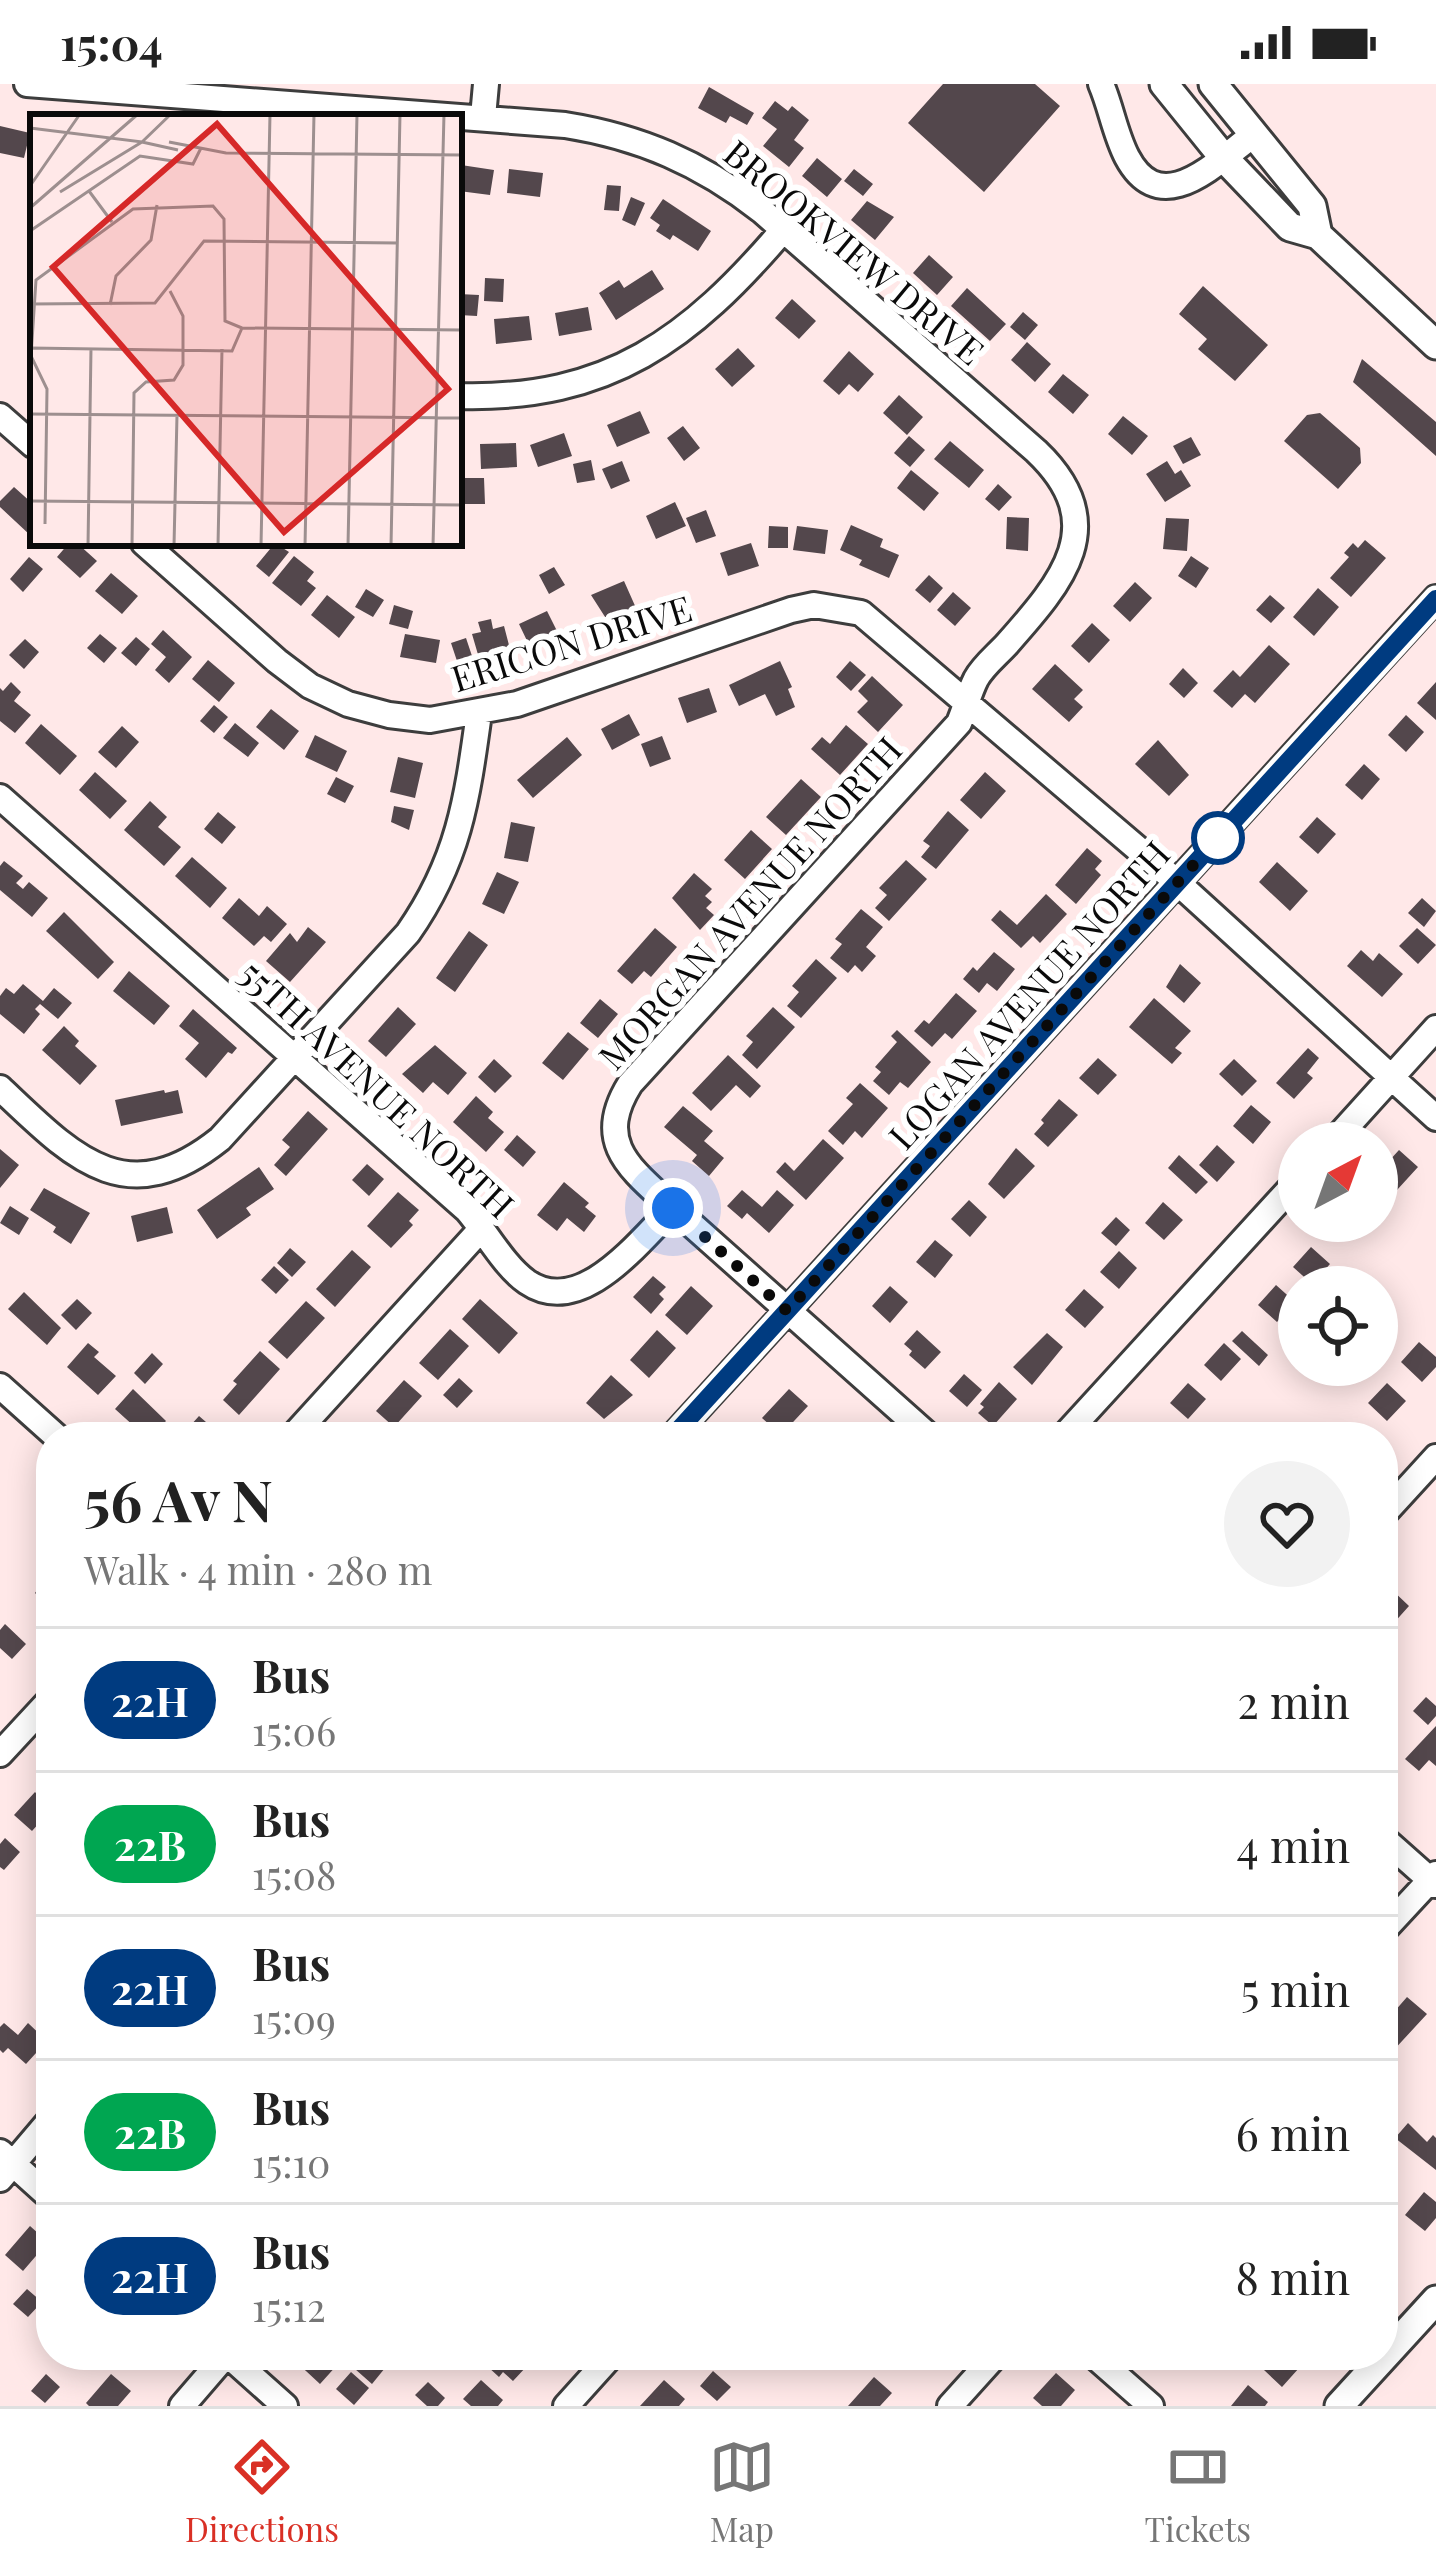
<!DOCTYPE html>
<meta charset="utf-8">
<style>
:root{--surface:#fff;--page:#f2f2f2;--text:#222;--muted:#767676;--line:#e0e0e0;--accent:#d93025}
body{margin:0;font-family:"Playfair Display",serif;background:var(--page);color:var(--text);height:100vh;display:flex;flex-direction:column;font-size:45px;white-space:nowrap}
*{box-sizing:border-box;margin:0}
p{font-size:39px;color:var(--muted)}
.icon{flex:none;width:66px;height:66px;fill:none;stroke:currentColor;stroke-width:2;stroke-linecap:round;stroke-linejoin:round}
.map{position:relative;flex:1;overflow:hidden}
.side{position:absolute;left:36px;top:1338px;width:1362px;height:948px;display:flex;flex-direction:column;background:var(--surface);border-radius:48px;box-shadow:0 6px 30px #0003}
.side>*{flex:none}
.badge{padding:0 24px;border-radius:39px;font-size:42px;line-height:78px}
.needle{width:78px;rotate:41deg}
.controls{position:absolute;left:1278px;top:1038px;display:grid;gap:24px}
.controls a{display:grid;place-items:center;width:120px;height:120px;border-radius:50%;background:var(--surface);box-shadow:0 6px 30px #0003;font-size:60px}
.you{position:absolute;width:60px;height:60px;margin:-30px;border:9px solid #fff;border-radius:50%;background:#1a73e8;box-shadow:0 0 0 18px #1a73e833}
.map>.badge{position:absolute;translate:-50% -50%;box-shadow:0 0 0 6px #fff}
.round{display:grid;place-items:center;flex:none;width:126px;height:126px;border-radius:63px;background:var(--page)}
.overview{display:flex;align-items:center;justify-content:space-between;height:204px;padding:0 48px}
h1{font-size:57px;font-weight:700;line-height:90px}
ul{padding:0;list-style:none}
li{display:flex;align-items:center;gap:36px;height:144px;padding:0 48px;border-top:3px solid var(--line)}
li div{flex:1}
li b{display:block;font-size:45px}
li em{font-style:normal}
li .badge{min-width:132px;font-weight:700;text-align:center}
.status{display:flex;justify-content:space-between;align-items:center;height:84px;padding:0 60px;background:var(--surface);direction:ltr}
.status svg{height:33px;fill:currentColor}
.menu{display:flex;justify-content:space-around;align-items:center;height:168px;border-top:3px solid var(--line);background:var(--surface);font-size:33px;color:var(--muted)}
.menu a{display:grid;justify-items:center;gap:6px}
.menu .on{color:var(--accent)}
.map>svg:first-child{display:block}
.building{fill:#53474c}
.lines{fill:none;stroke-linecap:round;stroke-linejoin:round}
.minor-casing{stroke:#3d3d3d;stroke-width:30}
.tertiary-casing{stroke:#3d3d3d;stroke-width:33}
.minor{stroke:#fff;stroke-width:24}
.tertiary{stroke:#fff;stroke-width:27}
.line-casing{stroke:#fff;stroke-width:27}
.line{stroke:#003b80;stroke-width:18}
.walk{stroke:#0a0a0a;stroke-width:12;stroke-dasharray:0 21.6}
.stop-dot{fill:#fff;stroke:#003b80;stroke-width:6}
.labels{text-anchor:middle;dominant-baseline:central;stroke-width:12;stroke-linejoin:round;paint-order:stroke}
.street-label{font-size:36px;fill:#0a0a0a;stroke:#fff}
.inset-road{fill:none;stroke:#9d8f8f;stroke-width:3}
.view{fill:#d62828;fill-opacity:0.15;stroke:#d62828;stroke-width:6}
.inset-edge{fill:none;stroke:#0a0a0a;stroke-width:6}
</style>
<div class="status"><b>15:04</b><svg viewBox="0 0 49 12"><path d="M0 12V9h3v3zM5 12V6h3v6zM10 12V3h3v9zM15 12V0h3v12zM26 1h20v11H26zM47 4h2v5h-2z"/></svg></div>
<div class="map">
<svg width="1436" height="2322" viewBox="0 0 1436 2322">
<rect width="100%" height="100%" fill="#ffe8e8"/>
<!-- building -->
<path class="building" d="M943,0H1035L1060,22L984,108L908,39Z
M709,3L754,29L747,41L730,32L726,39L698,24Z
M775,17L788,27L792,22L809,36L794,56L804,64L789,83L763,62L777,45L762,34Z
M0,42L30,49L24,74L0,69Z
M817,74L842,95L827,113L802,92Z
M461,81L494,86L490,111L459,107Z
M509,85L543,89L540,113L507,109Z
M854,85L873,100L863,112L844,97Z
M607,101L621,102L619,127L604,126Z
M631,113L645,119L635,142L622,136Z
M663,115L711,147L698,167L673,151L670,156L656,147L660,141L650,134Z
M867,117L894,133L875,156L851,136Z
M929,171L953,193L937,211L913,189Z
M652,186L664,205L616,236L599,209L619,196L624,204Z
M485,194L504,195L503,218L484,217Z
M1203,202L1268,261L1235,297L1198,265L1207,255L1179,230Z
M967,204L1006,240L990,257L951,222Z
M459,210L479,211L477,232L459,231Z
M792,215L816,237L799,255L775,234Z
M588,223L592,246L559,252L555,229Z
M1023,228L1038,241L1025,256L1010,243Z
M529,232L532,256L496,260L494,235Z
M1027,258L1051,280L1035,298L1011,276Z
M738,264L755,282L732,303L715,285Z
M849,267L874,290L858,308L849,300L839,311L823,297Z
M1362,275L1436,338V372L1353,298Z
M1063,290L1089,311L1073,330L1048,308Z
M899,311L923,333L907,351L883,329Z
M640,327L650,349L617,363L607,341Z
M1320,329L1360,364L1361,379L1338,405L1284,357L1307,331Z
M1123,332L1148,352L1132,371L1108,350Z
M683,342L700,364L684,377L667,354Z
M564,349L572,372L538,383L530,361Z
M909,352L925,366L910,383L894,369Z
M1191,353L1201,371L1183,380L1173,362Z
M950,357L984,386L969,404L934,375Z
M516,359L517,383L481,385L480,360Z
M591,376L595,396L577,399L573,380Z
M622,377L630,397L611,405L602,385Z
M1167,377L1175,390L1181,386L1191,402L1165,418L1146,390Z
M911,386L939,409L924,427L897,404Z
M459,394H484L485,420H459Z
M998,400L1012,413L999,427L985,415Z
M14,403L33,420L30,451L0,423V417Z
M675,418L686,442L656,455L646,432Z
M706,426L716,452L696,459L686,434Z
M1007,433L1029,434L1028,467L1006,465Z
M1166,434L1189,435L1187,467L1163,465Z
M851,441L883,455L880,463L899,471L889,494L859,481L862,476L840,466Z
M769,442L788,443V464H768Z
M797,442L828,446L825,470L793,466Z
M1365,456L1386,474L1351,513L1330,494L1349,473L1344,469L1353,459L1358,464Z
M69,459H77L97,477L80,494L57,473Z
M275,459L289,468L269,493L256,482Z
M751,459L759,482L728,492L720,469Z
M294,472L314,488L307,497L316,504L301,522L272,499Z
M1191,472L1209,484L1196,504L1178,492Z
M29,473L43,485L23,508L10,495Z
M554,483L565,501L549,510L539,491Z
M111,489L138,512L122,530L95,507Z
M929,491L943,504L930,519L915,506Z
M624,497L636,524L607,536L591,511Z
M1135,498L1152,514L1130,538L1113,522Z
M1318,504L1339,523L1314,552L1293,533Z
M366,505L384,516L373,533L355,523Z
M953,508L971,524L955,542L937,526Z
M327,511L355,533L339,554L311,531Z
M1270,511L1285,524L1271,539L1256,526Z
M394,521L413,527L408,545L389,540Z
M547,527L558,549L530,563L519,540Z
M491,535L493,545L504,542L510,565L479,574L472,550L481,548L478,538Z
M1092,539L1110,556L1089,579L1071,562Z
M163,546L192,573L169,599L155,586L166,573L151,560Z
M100,550L117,564L104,579L87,564Z
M405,550L440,556L436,579L400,573Z
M136,553L150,565L136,582L121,569Z
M466,554L478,590L463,595L451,559Z
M25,555L39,568L24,585L9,571Z
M1269,561L1290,580L1255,619L1245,610L1232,624L1213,607L1233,586L1240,593Z
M208,576L235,599L219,618L192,595Z
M780,577L792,603L788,605L795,623L776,632L765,610L739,622L729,601Z
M850,577L866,591L851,607L836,593Z
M1055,580L1083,606L1074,615L1083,623L1069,638L1032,605Z
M1183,584L1198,599L1184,614L1169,600Z
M872,592L903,621L878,648L857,628L868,617L858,607Z
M11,598L21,608L14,617L31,631L15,649L0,637V604L3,607Z
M1436,598V636L1417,619Z
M709,604L717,628L687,639L678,614Z
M214,621L228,633L214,649L200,637Z
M271,625L299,647L284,666L256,643Z
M629,630L640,651L612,666L601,645Z
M1406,631L1424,648L1406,668L1388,651Z
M235,639L259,659L248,673L223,654Z
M41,640L77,672L60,691L25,659Z
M846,641L868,660L840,691L811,665L822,653L830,660Z
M122,642L139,658L116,684L98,668Z
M315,651L347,667L337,688L305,673Z
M662,652L671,675L650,683L641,660Z
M567,653L582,671L533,714L517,696Z
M1158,656L1189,691L1169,712L1135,680Z
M398,673L423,679L415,714L390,708Z
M1364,680L1380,695L1362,716L1345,701Z
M95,688L127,717L110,735L79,706Z
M985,688L1006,707L981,735L960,716Z
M336,693L354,702L345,719L327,710Z
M801,695L821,713L786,751L766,733Z
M150,717L167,733L158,743L181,763L164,782L124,746Z
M394,722L414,726L409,746L391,738Z
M948,727L969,746L936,785L921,773L930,762L923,757Z
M218,728L236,743L222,760L204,745Z
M1317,733L1336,750L1318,770L1299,753Z
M511,738L535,743L528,778L504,774Z
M751,746L772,765L745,795L724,776Z
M1087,764L1102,777L1095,785L1101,791L1076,820L1055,801Z
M192,773L227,804L210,824L175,792Z
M906,776L927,795L889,837L875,824L887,811L879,804Z
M4,777L23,792L16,799L23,805L29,798L48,814L32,833L0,806V782Z
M1277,778L1308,807L1290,827L1259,798Z
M497,788L519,798L504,830L482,820Z
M694,789L712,805L705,812L712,818L706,824L714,831L700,846L672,814Z
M1046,810L1067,830L1040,859L1033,852L1021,864L991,836L1000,826L1017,841Z
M239,814L259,832L267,822L287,840L271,858L264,852L254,862L222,834Z
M1422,814L1436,827L1424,843L1408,829Z
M861,825L883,843L866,863L876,872L862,888L855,881L848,889L830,874L842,860L835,855Z
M64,828L114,878L98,895L46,847Z
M308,843L326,858L290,898L266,877L290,849L297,858Z
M655,844L677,863L651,893L644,887L632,900L617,887Z
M1417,844L1436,861L1418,880L1399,862Z
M469,847L488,861L455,908L436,894Z
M1361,866L1373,877L1379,869L1403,890L1382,913L1347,882Z
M994,868L1015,885L997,907L987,899L979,909L963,895L973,883L977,887Z
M816,875L837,894L801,934L787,922L799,908L792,902Z
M1180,880L1201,899L1184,919L1166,903Z
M129,887L170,922L154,941L113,907Z
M23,900L43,917L54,904L72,919L58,935L40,920L35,925L40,930L24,950L0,930V912L6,904L14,910Z
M956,909L977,927L952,955L945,949L932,963L914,947L924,936L929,940Z
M1154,914L1191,947L1175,964L1182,969L1172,980L1129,943Z
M600,915L618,930L598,954L580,939Z
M398,923L416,940L386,973L368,957Z
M773,923L795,943L757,985L742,971L753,958L746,952Z
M193,925L237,964L232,970L228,968L206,994L185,975L199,959L179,942Z
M64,942L79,957L75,962L97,982L80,1001L42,966Z
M897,946L931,978L908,1004L900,998L889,1011L873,997L881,988L875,983L897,958L891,952Z
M568,948L589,965L563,996L542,979Z
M435,961L467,989L448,1011L433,998L423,1009L402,990Z
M1308,964L1319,974L1307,989L1313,994L1294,1015L1276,999Z
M728,971L761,1002L750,1014L736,1001L711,1027L692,1009Z
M1098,974L1117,991L1098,1011L1079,994Z
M494,975L512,992L495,1009L478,993Z
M1234,975L1257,997L1242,1012L1219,990Z
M860,999L888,1024L862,1054L855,1047L843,1061L828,1047L853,1020L846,1014Z
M164,1006L165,1009L178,1006L183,1029L121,1042L115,1016Z
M476,1012L493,1028L488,1034L504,1048L486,1068L453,1038Z
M1059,1015L1078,1031L1048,1063L1034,1050L1044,1039L1041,1036Z
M1251,1021L1271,1038L1253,1060L1233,1042Z
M683,1022L713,1047L704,1057L724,1074L709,1092L692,1077L697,1071L664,1043Z
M308,1027L328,1045L286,1092L274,1081L290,1063L282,1056Z
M517,1051L536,1068L523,1083L504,1066Z
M823,1055L844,1074L806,1116L776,1088L785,1078L794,1087Z
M1217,1061L1235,1078L1217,1098L1199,1081Z
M1016,1064L1035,1082L1004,1115L988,1100Z
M0,1065L19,1081L0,1104Z
M1399,1066L1418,1083L1397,1106L1378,1089Z
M1179,1071L1208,1098L1196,1110L1168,1084Z
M367,1080L384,1095L369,1112L352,1096Z
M259,1083L274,1105L246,1124L251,1131L217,1155L197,1126Z
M564,1098L589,1119L585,1123L596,1132L584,1148L567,1134L557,1147L537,1131Z
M44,1104L90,1129L71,1160L53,1148L56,1143L30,1126Z
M742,1106L762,1123L777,1106L794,1121L769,1149L747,1129L742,1135L727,1122Z
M398,1108L419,1126L409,1137L413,1141L391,1164L367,1142Z
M969,1116L987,1133L970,1153L951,1135Z
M1163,1118L1183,1136L1164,1156L1145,1139Z
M10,1122L29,1134L19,1151L0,1139Z
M167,1123L173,1149L137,1158L131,1132Z
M1116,1133L1130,1146L1116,1162L1101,1149Z
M935,1156L953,1171L935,1194L916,1178Z
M1311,1163L1330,1180L1312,1200L1293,1183Z
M290,1164L306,1178L292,1193L277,1179Z
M352,1166L371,1183L335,1223L316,1205Z
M1119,1167L1137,1184L1119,1205L1100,1188Z
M274,1182L289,1196L276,1210L261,1196Z
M653,1192L666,1203L659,1210L664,1215L651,1230L633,1213Z
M1276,1201L1295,1218L1277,1238L1258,1221Z
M691,1202L713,1222L687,1251L665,1231Z
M890,1202L908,1218L890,1239L872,1222Z
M1084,1205L1104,1223L1085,1244L1065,1226Z
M24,1208L61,1244L47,1261L8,1225Z
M77,1215L92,1229L76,1246L61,1231Z
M480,1215L518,1249L499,1270L462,1235Z
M306,1217L325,1234L287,1275L268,1258Z
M450,1245L469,1262L438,1296L419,1279Z
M657,1246L676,1264L649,1294L630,1276Z
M917,1246L941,1268L925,1285L909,1271L912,1267L904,1260Z
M1242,1247L1268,1271L1259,1282L1232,1257Z
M1047,1249L1063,1263L1032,1301L1013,1283Z
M1419,1258L1436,1273V1283L1422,1298L1401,1278Z
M88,1259L99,1268L94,1273L116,1292L98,1311L67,1283Z
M1224,1259L1241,1275L1221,1297L1204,1281Z
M260,1267L280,1285L239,1331L223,1316L237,1300L233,1297Z
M152,1269L163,1280L145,1300L134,1289Z
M964,1290L982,1306L967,1323L949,1307Z
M611,1291L633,1311L604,1335L586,1319Z
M459,1294L473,1307L457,1324L443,1311Z
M404,1296L422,1312L394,1343L376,1327Z
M999,1298L1017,1315L993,1342L978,1329L984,1323L980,1320Z
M1188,1299L1206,1315L1188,1335L1170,1319Z
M1387,1299L1406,1317L1387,1337L1368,1319Z
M133,1305L166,1337L151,1353H146L115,1325Z
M789,1305L808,1322L781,1351L762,1334Z
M199,1332L220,1350L218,1353H180Z
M51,1473V1524L35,1509L41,1501L37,1498L42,1493L37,1489Z
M1390,1504L1409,1522L1383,1551V1511Z
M5,1540L26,1560L12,1575L0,1564V1546Z
M1426,1613L1436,1622V1632L1428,1641L1413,1627Z
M1436,1642V1682L1429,1676L1419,1687L1405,1675Z
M35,1708L51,1726L32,1747L14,1731Z
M5,1754L20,1768L4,1786L0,1783V1760Z
M1407,1913L1427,1930L1391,1969L1383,1962V1932L1387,1936Z
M4,1939L18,1951L28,1939L47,1957L26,1980L8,1964L3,1969L0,1966V1943Z
M1408,2039L1427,2058L1433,2051L1436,2054V2086L1395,2054Z
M1424,2108L1436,2118V2134L1425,2147L1405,2131Z
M30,2142L48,2158L23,2187L5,2171Z
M27,2205L42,2218L28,2233L13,2220Z
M295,2271H328L338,2280L320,2300L292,2274Z
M367,2271L385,2284L372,2300L355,2285Z
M475,2271H515L527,2282L513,2297L503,2288L499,2293Z
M1277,2271L1308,2274L1282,2303L1264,2286Z
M713,2287L731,2303L717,2317L700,2302Z
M351,2288L369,2304L354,2321L336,2305Z
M1056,2289L1075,2306L1061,2322H1042L1033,2314Z
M46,2290L60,2303L45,2319L31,2307Z
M111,2290L131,2307L118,2322H89L86,2319Z
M874,2293L892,2309L880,2322H848Z
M481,2296L503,2316L498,2322H471L463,2315Z
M664,2296L685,2315L679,2322H640Z
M428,2298L445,2314L438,2322H427L415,2311Z
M1248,2301L1268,2318L1265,2322H1231Z"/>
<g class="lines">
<defs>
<path id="minor" d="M27,0L565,41C640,53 701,79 762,127L1036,367C1113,440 1062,498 1007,560C997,571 983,582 976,595C969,609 965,625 959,639L630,1000C593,1059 631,1085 673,1124
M1101,0C1111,23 1115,50 1127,73C1161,137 1215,79 1252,52
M483,33L486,0
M459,312C609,316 690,255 783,146
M0,332L33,361
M144,459L277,577L310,602L348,620L389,631L430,636L517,620L791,526L814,521L861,529L1178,799L1436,1034
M0,713L467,1126C486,1148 504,1182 527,1198C581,1235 639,1157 673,1124L930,1353
M0,1004C71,1071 125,1131 220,1055L408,849C459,776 467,716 479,629
M1332,1059L1436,944
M0,1302L57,1353
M292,1353L482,1144
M672,1353L1436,514
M1063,1353L1299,1095
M1383,1431L1436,1373
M0,1670L51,1615
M1383,1754L1436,1801
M1383,1847L1436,1790
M0,2068L51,2114
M0,2095L51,2035
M228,2271L285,2322
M1093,2271L1151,2322
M182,2322L226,2271
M566,2322L612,2271
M950,2322L996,2271"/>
<path id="tertiary" d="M1164,0L1223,73L1290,143L1318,151L1436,261
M1213,0L1312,122L1318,151
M1339,2322L1436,2216"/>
</defs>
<!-- minor casing -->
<use href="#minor" class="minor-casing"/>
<!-- tertiary casing -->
<use href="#tertiary" class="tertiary-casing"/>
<!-- minor -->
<use href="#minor" class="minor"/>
<!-- tertiary -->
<use href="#tertiary" class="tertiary"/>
</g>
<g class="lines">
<defs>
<path id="line" d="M672,1353L1436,515"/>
</defs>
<!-- line casing -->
<use href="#line" class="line-casing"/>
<!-- line -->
<use href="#line" class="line"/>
<!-- walk -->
<path class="walk" d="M673,1124L787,1227L1218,754"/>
</g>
<!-- markers -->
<circle class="stop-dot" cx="1218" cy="754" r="24"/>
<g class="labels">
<!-- street labels -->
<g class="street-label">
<text transform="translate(855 167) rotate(40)">BROOKVIEW DRIVE</text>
<text transform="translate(571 558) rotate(-17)">ERICON DRIVE</text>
<text transform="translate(749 818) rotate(-48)">MORGAN AVENUE NORTH</text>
<text transform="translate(1028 910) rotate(-48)">LOGAN AVENUE NORTH</text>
<text transform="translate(378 1004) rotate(43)">55TH AVENUE NORTH</text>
</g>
</g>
<!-- overview -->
<g transform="translate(30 30)">
<rect width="432" height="432" fill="#ffe8e8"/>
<path class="inset-road" d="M0,14L112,28L141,0M112,28L148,36M139,28L196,39L432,41M0,72L50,0M59,77L82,108M30,78L112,28M0,94L108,0M0,117L110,42L163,50L171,34M0,190L125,189L174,127L368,129M80,191L86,162L121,126L127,91M0,234L202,237L212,214L432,216M0,300L432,304M0,387L432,391M15,410L17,275L1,242L6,166L103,95L183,92L194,105L195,207L212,214M58,432L61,234M102,432L104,279L116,268L144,266L153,251V202L140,177M144,432L147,301M188,432L192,235M231,432L240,0M275,432L284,0M318,432L327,0M361,432L370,0M403,432L414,0"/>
<path class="view" d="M187,10L418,275L254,418L23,153Z"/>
<rect width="432" height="432" class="inset-edge"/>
</g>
</svg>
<div class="controls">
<a><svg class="needle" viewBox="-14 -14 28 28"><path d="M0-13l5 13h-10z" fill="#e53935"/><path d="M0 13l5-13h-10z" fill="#767676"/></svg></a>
<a><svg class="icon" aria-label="locate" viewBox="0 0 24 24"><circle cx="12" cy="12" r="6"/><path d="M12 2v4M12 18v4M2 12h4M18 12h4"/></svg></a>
</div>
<div class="you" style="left:673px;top:1124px"></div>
<section class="side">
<div class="overview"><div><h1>56 Av N</h1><p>Walk · 4 min · 280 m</p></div><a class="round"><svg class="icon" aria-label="heart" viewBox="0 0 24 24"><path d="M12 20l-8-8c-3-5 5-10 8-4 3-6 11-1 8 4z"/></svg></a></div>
<ul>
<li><span class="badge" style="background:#003b80;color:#fff">22H</span><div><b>Bus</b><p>15:06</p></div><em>2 min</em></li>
<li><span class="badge" style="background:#00a651;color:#fff">22B</span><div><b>Bus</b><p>15:08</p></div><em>4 min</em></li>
<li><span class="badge" style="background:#003b80;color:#fff">22H</span><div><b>Bus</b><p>15:09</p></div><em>5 min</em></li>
<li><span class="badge" style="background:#00a651;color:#fff">22B</span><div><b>Bus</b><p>15:10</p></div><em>6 min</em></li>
<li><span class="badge" style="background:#003b80;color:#fff">22H</span><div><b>Bus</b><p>15:12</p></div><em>8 min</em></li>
</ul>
</section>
</div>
<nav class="menu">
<a class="on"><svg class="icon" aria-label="directions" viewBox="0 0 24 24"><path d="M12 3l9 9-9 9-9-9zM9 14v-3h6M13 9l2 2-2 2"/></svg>Directions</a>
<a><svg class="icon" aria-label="map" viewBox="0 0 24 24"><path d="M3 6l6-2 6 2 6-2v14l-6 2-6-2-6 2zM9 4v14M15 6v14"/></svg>Map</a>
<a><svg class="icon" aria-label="tickets" viewBox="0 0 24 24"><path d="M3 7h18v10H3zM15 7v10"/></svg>Tickets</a>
</nav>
